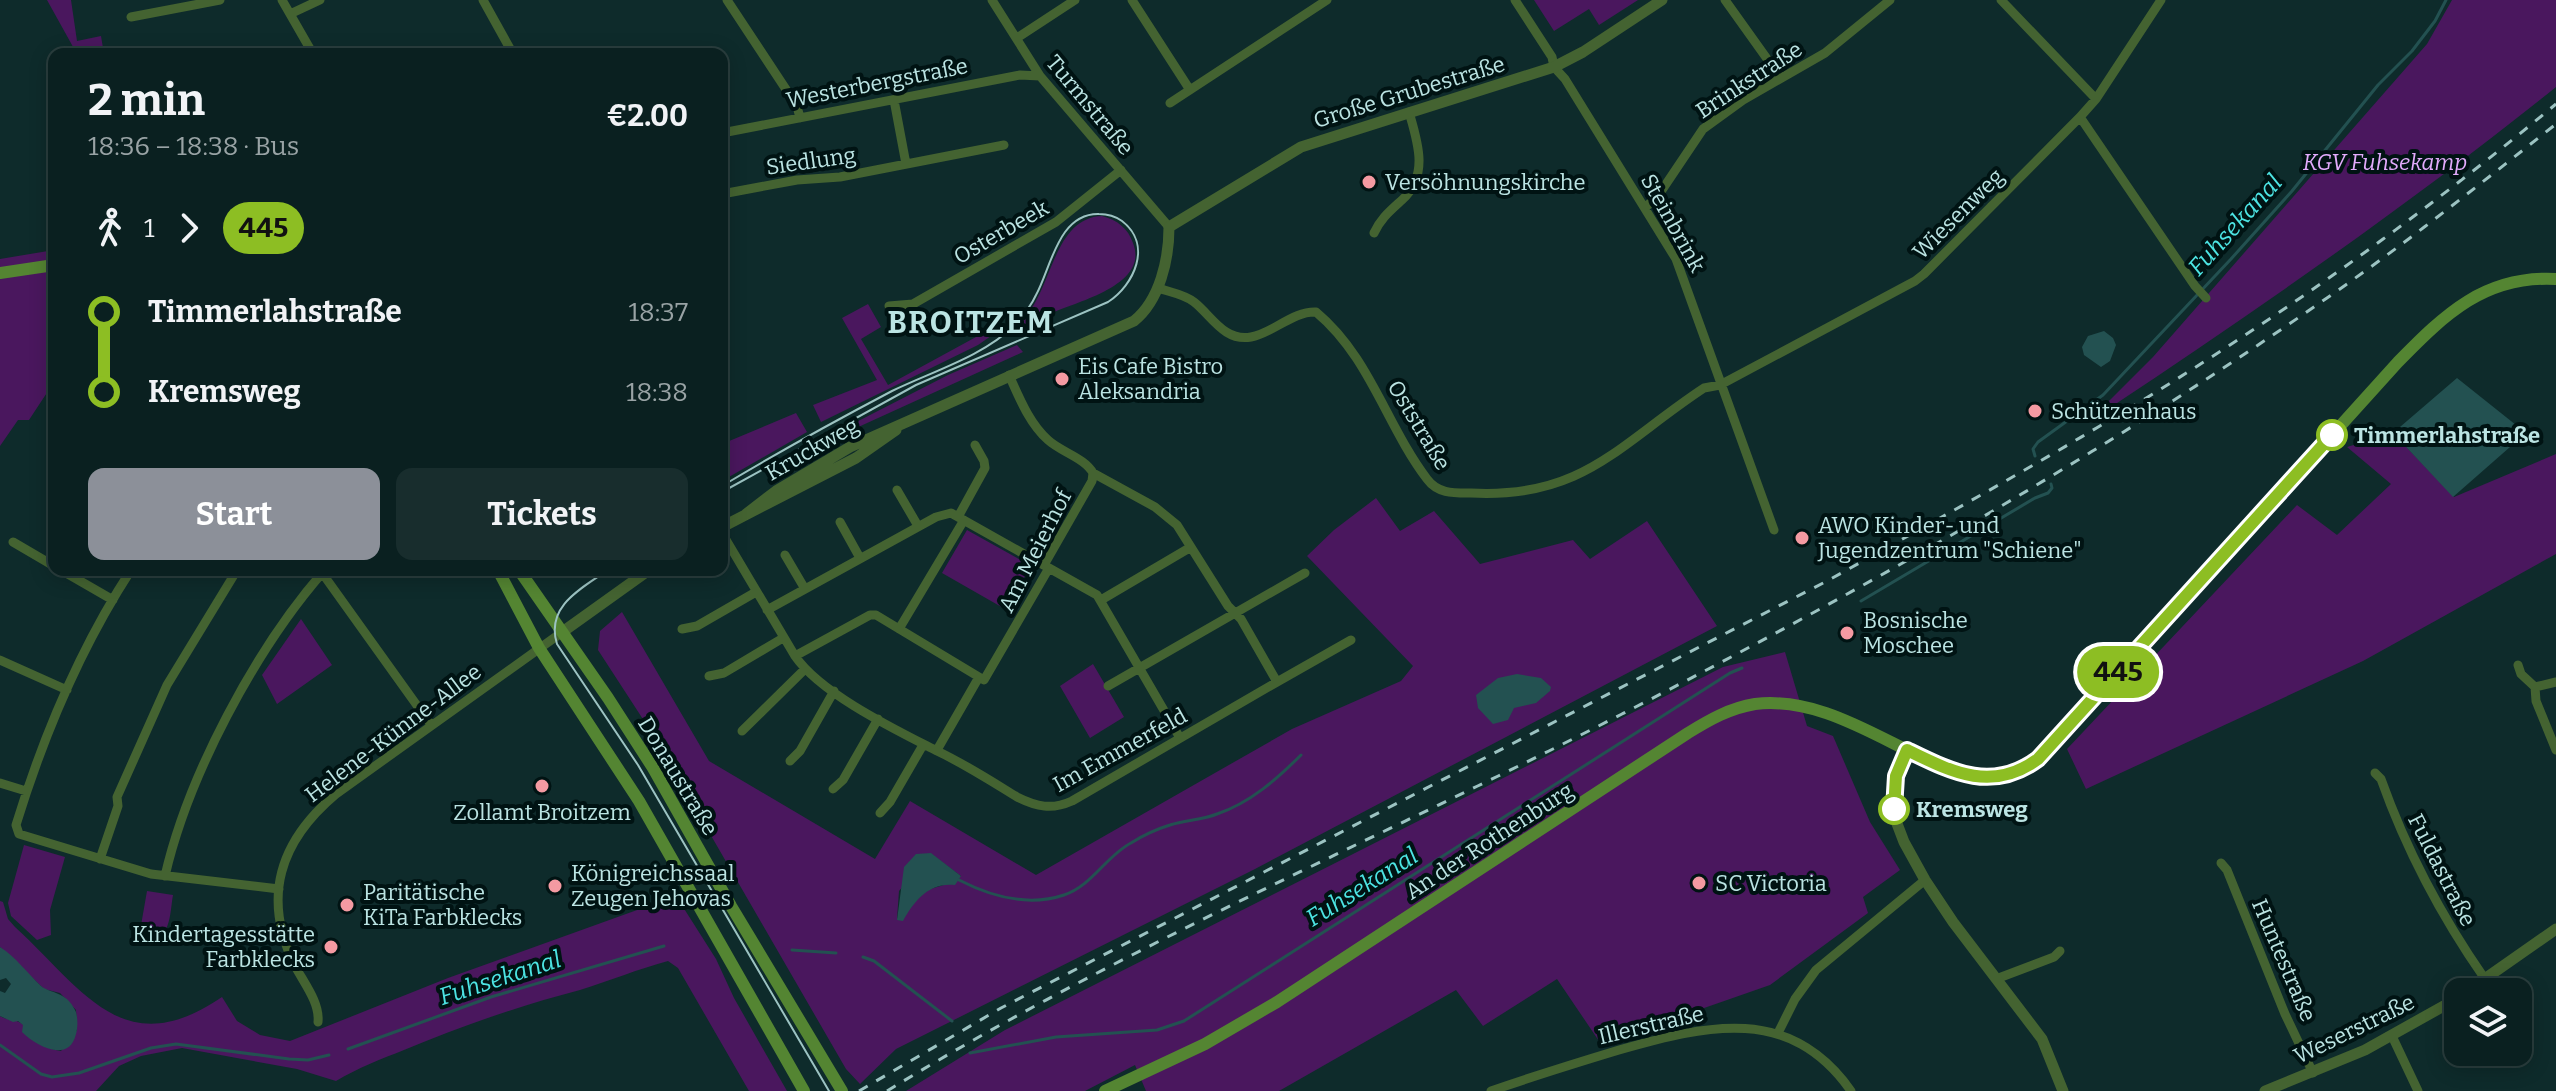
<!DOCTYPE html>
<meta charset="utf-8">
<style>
:root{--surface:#0a2020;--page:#182d2d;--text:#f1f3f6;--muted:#99a3a5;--line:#2a3e3e;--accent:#8c9099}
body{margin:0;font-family:Bitter,serif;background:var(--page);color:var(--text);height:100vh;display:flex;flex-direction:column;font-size:30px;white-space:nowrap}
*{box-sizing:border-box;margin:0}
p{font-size:26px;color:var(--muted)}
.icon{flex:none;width:44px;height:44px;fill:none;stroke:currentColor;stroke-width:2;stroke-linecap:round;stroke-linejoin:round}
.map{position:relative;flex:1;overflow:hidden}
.panel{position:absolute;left:48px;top:48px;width:680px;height:528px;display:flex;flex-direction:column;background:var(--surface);border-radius:16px;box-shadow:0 4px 20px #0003,0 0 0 2px var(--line)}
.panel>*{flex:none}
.badge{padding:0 16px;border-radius:26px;font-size:28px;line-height:52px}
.fabs{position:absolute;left:2444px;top:978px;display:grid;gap:16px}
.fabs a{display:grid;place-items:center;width:88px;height:88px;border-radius:16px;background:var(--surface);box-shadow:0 4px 20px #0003,0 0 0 2px var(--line);font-size:40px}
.map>.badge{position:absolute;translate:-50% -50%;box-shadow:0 0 0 4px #fff}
.legs{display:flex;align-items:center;gap:12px;height:88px;padding:0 40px;font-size:26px}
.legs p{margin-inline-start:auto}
.summary{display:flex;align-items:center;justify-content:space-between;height:136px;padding:0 40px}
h1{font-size:44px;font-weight:700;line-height:60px}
.button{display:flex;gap:16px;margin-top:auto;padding:16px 40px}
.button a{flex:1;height:92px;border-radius:16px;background:var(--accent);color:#fff;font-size:32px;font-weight:700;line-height:92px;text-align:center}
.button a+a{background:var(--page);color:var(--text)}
ul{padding:0 40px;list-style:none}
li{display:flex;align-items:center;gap:28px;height:80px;font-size:30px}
li i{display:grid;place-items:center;width:12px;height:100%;margin:0 10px;background:currentColor}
li i::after{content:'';width:20px;height:20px;margin:-10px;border:6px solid;border-radius:50%;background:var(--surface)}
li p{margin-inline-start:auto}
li:first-child i{background:linear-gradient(#0000 50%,currentColor 0)}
li:last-child i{background:linear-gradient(currentColor 50%,#0000 0)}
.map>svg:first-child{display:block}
.green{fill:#4a175e;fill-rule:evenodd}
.water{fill:#235151}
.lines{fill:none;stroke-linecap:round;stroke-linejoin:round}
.stream{stroke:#235151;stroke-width:3}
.minor{stroke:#446331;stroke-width:9}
.tertiary{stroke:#446331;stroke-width:11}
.secondary{stroke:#548532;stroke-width:12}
.tram{stroke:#9cc3c2;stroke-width:2}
.rail{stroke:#9cc3c2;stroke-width:3;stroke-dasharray:10 10;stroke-linecap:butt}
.line-1-casing{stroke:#fff;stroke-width:18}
.line-1{stroke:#8dbe23;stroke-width:12}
.poi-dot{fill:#f49aa2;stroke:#001313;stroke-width:3}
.stop-1-dot{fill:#fff;stroke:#8dbe23;stroke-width:4}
.labels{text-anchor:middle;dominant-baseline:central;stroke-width:8;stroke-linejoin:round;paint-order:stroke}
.street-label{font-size:22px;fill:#bbe4e3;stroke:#001313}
.park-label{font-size:22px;font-style:italic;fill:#e2abfc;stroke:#001313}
.poi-label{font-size:22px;fill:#bbe4e3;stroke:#001313;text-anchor:start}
.stop-label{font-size:22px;font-weight:bold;fill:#bbe4e3;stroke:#001313;text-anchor:start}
.water-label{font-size:24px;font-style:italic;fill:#4ce4e3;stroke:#001313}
.district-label{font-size:30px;font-weight:bold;letter-spacing:2px;fill:#bbe4e3;stroke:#001313}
</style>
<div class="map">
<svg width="2556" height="1091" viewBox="0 0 2556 1091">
<rect width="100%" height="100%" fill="#0e2b2b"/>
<!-- green -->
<path class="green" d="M47,0H71L77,41L101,36L104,54H77Z
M1534,0H1638L1599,25L1589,9L1554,31Z
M2452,0H2556V87C2414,201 2263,306 2111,407L2108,402L2153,357L2427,44Z
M1102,216C1117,220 1128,228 1133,243C1150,286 1074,302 1047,315C1038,320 1029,326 1021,331L1019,323C1053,295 1051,218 1102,216Z
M54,250V382L29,420H18L0,446V259Z
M868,304L881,327L861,339L888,385L998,325L1001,329L978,345L821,422L813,405L877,380L842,318Z
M1017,345L1023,352L832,439L831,435L948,375Z
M796,413L807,432L722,481V444Z
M2393,433L2454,497L2556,454V554L2363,661L2086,789L2067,749L2297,505L2337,535L2391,484L2347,447Z
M1376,498L1400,531L1434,511L1480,564L1573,540L1590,559L1647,521L1717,626L1255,869L896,1049L860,1084L846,1069L650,730L598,650L600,631L622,612L709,761L875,859L910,801L1036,875L1292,729L1401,681L1413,666L1307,556L1334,530ZM931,854L961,876L947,884L927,890L897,919L899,891Z
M967,530L1026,563L1028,571L1005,609L942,573Z
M301,619L332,665L277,704L262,675Z
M1785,652L1807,726L1833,736L1870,822L1900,870L1863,897L1868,913L1770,985L1601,1044L1557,979L1483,1026L1456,990L1279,1091H1146L1135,1065L1085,1091H906L1005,1030L1723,667Z
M1093,664L1124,717L1090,738L1060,686Z
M24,845L65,857L50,910L51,935L37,940L11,916L8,903Z
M147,891L173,895C170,912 171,934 154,941L146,939L140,931Z
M676,896L716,959L734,998L787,1091H749L678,968L668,961C638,969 609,981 580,990C519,1006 461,1026 404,1050C381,1059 358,1068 336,1081L297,1069L182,1048L141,1056L119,1066L96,1091H0V1016C6,1020 13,1019 19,1022C39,1032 31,1046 61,1051L77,1030L76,1010L60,993L44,989L0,947V901L3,902L8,919L15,927C83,989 123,1065 222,997L237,1021L260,1035L290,1041L448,978Z"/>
<!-- water -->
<path class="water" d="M2104,331L2113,338L2116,345L2110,361L2101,367L2084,355L2082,347L2088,336Z
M2457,378L2526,433L2453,497L2393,433Z
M1517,674L1541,678L1551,687L1550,691L1536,703L1514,708L1508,720L1493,724L1478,708L1476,695L1498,678Z
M931,853L961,876L955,885C929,882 914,901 903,921L897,920L904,867L916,854Z
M0,947C16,957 27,973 41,986C51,994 66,991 75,1010C78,1015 78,1028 76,1034C69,1064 36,1046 22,1032L23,1025L18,1021L13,1022L0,1016V991L5,993L11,984L6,978L0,980Z"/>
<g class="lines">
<!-- stream -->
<path class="stream" d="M2035,456L2033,449L2038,442L2103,395L2231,259L2292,191L2378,85L2412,51L2435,21L2446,0
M1861,601L2035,498L2048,493L2052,488L2051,484
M959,880C992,897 1028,907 1064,895C1092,886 1106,856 1131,843C1142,836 1157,829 1170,825C1185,820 1202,820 1217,814C1250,803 1277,779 1301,755
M792,950L836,953
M863,957L874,961L952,1021
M0,1045L41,1074L52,1077L79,1073L151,1048L176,1044L289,1059L308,1060L329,1055
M348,1049L491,997L664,946
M970,1053L1056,1037L1157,1030L1184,1021L1730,673L1742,668"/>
<!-- minor -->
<path class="minor" d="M282,0L313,54
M483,0L513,54
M727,0L797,106L800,118
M992,0L1040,76L1169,227
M1132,0L1190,90
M1515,0L1552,57L1554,67L1565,79L1676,259L1774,530
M1725,0L1780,77
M2001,0L2096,99
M290,14L320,0
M131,17L220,0
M1017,38L1075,0
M894,100L906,164
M1170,103L1327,0
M2080,117L2096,99L2161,0
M722,133L1020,75L1040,76
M722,194L797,180L840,177L1004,145
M1646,207L1660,193L1703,129L1743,100L1825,53L1890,0
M1374,233C1381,218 1390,211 1402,200C1429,175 1418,143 1409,112
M1158,288C1169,292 1184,294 1194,302C1211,315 1224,342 1251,337C1273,333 1293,311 1316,312C1370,357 1386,425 1427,479C1438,494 1454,493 1471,493C1583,499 1619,444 1704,388L1720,385L1915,281L1924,274L2080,117L2195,286L2206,298
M889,306L913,304L1056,222L1121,170
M897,490L918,526
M958,517L985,468L984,461L975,445
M840,522L860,558
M722,533L795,656C821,694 896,730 937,751C965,764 991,781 1017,797C1037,807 1052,810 1072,801L1277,682L1241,619L1228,606L1177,525L1155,507L1093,473C1085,458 1061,452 1048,440C1029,423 1019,397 1009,375
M13,542L54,566
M785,555L805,589
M61,570L113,600
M131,570C81,647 43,737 16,825L19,834L151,874L279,889
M320,570L431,725
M1101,600L1191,547
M767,610L936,517L951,513L1097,595L1180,738
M682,629L697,626L756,592
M899,629L964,520
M795,656L870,615H876L979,677
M0,660L67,690
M2518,665L2521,674L2535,687L2536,701L2556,750
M709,676L724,673L783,638
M1277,682L1351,640
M1108,686L1305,573
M2535,687L2556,682
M742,731L805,669
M937,750L979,677L984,680L1049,568L1044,565L1092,481L1093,473
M790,761L800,751L834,691
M2375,773L2381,779C2407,852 2441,916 2485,979
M0,783L26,791
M833,789L843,780L878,719
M880,813L890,802L923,745
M100,859L118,806L117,797L167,685L237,570
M2221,863L2227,870L2285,1014L2313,1073
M165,876C188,776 255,650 323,572
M1996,979L2054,957L2060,951
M318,1022C320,1003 304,983 295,966C261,897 280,841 336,794L561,633
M1778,1033L1795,999L1816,970L1925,880
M2392,1036L2418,1091
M1491,1091C1534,1076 1576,1063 1619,1050C1707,1025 1790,1004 1851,1091"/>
<!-- tertiary -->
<path class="tertiary" d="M746,514L776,491L850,447L1134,321C1160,300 1169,259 1169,227L1301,147L1554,67L1583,52L1662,0
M722,527L856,458L896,430
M561,633L649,570
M1907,750L1894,789L1896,821L1904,842L1925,880L1953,922L2042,1039L2063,1091
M2466,992L2556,929
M2265,1091L2365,1050L2458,998"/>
<!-- secondary -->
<path class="secondary" d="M0,273L54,265
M498,570L539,648L639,801L804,1091
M519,570L608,698L653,768L731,906L842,1091
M1105,1091L1205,1044L1277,1002L1688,733C1709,720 1730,708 1755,704C1814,697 1867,731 1917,755C1944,768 1974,783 2005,776C2024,772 2037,760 2051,746L2398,362C2445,314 2485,275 2556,279"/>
<!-- tram -->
<path class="tram" d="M722,486C777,453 835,421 892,391C933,371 982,357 1015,325C1023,316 1031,306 1036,295C1051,268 1058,213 1099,214C1107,214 1115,216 1122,221C1153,245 1134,285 1108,302L916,385L722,492
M608,570C582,588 545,606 557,644L638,765L829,1091"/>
<!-- rail -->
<path class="rail" d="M859,1091L1001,1008L1827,581C1953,511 2078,442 2199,365C2323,286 2443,198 2556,104
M887,1091C1122,947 1377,840 1622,714C1863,590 2101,455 2324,300C2404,245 2480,184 2556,124"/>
</g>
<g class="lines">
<defs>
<path id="line-1" d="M1894,809L1896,776L1907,750C1952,772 1992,793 2038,759L2332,435"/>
</defs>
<!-- line-1 casing -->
<use href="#line-1" class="line-1-casing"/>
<!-- line-1 -->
<use href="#line-1" class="line-1"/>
</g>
<!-- markers -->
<g class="poi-dot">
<circle cx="1369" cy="182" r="8"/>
<circle cx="1062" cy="379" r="8"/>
<circle cx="2035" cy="411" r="8"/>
<circle cx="1802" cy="538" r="8"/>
<circle cx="1847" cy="633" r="8"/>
<circle cx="542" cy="786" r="8"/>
<circle cx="1699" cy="883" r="8"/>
<circle cx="555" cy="886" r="8"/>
<circle cx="347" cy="905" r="8"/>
<circle cx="331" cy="947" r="8"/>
</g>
<g class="stop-1-dot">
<circle cx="2332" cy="435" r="14"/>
<circle cx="1894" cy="809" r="14"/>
</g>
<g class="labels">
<!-- street labels -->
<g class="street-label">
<text transform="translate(1749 80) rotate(-33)">Brinkstraße</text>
<text transform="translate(877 83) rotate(-11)">Westerbergstraße</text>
<text transform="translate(1409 92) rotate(-17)">Große Grubestraße</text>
<text transform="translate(1090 105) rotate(50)">Turmstraße</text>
<text transform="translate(811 161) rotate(-8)">Siedlung</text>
<text transform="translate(1958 214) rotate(-45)">Wiesenweg</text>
<text transform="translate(1673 223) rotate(61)">Steinbrink</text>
<text transform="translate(1001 232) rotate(-30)">Osterbeek</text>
<text transform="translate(1419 425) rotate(59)">Oststraße</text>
<text transform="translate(812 449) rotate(-30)">Kruckweg</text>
<text transform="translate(1035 551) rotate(-63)">Am Meierhof</text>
<text transform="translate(393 733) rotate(-37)">Helene-Künne-Allee</text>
<text transform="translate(1120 750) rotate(-29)">Im Emmerfeld</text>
<text transform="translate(678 776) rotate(59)">Donaustraße</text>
<text transform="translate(1489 841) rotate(-33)">An der Rothenburg</text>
<text transform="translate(2442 870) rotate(63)">Fuldastraße</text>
<text transform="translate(2284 960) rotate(67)">Huntestraße</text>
<text transform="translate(1651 1025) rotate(-13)">Illerstraße</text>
<text transform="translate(2354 1029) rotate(-26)">Weserstraße</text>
</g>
<!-- park labels -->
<g class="park-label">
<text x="2385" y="162">KGV Fuhsekamp</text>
</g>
<!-- poi labels -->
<g class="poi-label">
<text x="1385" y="182">Versöhnungskirche</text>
<text x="1078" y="366">Eis Cafe Bistro<tspan x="1078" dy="25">Aleksandria</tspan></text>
<text x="2051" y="411">Schützenhaus</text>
<text x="1818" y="525">AWO Kinder- und<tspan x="1818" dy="25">Jugendzentrum "Schiene"</tspan></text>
<text x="1863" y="620">Bosnische<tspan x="1863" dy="25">Moschee</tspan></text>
<text x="542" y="812" text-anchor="middle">Zollamt Broitzem</text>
<text x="571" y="873">Königreichssaal<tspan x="571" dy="25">Zeugen Jehovas</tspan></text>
<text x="1715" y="883">SC Victoria</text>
<text x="363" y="892">Paritätische<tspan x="363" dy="25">KiTa Farbklecks</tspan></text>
<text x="315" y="934" text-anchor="end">Kindertagesstätte<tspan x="315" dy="25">Farbklecks</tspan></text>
</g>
<!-- stop labels -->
<g class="stop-label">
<text x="2354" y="435">Timmerlahstraße</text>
<text x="1916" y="809">Kremsweg</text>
</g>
<!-- water labels -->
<g class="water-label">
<text transform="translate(2235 225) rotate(-48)">Fuhsekanal</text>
<text transform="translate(1362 887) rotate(-32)">Fuhsekanal</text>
<text transform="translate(500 978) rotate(-18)">Fuhsekanal</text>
</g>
<!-- district labels -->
<g class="district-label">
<text x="971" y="323">BROITZEM</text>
</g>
</g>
</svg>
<div class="fabs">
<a><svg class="icon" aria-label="layers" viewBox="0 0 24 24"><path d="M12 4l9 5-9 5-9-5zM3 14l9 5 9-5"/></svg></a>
</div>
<b class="badge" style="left:2118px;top:672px;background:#8dbe23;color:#111">445</b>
<section class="panel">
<div class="summary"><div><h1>2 min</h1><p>18:36 – 18:38 · Bus</p></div><b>€2.00</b></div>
<div class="legs"><svg class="icon" aria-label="walk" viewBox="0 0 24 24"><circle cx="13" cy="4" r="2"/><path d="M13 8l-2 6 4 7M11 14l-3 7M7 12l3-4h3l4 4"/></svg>1<svg class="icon" aria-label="forward" viewBox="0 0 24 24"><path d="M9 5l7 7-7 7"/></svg><b class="badge" style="background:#8dbe23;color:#111">445</b></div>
<ul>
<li><i style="color:#8dbe23"></i><b>Timmerlahstraße</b><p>18:37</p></li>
<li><i style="color:#8dbe23"></i><b>Kremsweg</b><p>18:38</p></li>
</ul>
<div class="button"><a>Start</a><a>Tickets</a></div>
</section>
</div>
